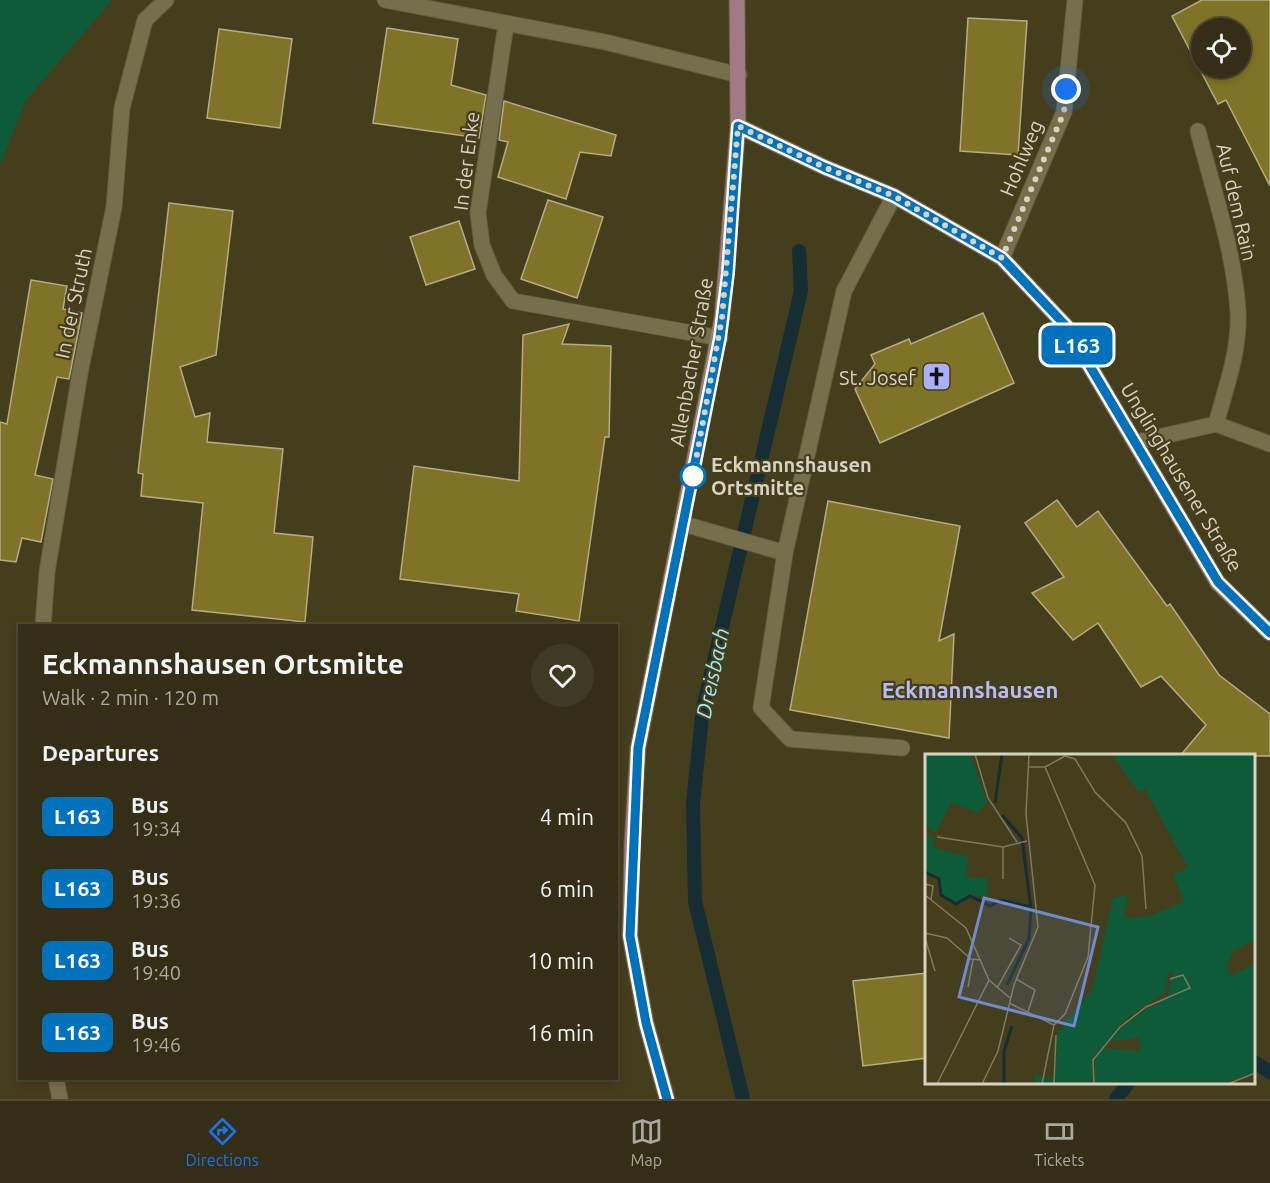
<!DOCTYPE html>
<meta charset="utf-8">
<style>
:root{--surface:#342e16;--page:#3f3a23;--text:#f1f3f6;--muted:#a9a8a1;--line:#4e4a35;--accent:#1a73e8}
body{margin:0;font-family:Ubuntu,sans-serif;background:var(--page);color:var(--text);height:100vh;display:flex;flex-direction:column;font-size:22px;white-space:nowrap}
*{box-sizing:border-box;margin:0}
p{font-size:20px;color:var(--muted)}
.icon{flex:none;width:33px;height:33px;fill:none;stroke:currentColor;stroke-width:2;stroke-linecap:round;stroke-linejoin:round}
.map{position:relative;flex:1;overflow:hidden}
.panel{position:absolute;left:18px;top:624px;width:600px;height:456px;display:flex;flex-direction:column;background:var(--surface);border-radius:0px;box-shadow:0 3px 9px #0003,0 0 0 2px var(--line)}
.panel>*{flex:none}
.badge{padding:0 12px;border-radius:9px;font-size:21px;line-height:39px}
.buttons{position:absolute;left:1191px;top:18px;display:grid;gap:12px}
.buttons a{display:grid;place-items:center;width:60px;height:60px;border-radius:50%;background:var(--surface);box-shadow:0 3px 9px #0003,0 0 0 2px var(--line);font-size:30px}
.you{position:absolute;width:30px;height:30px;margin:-15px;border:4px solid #fff;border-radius:50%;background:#1a73e8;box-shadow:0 0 0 9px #1a73e833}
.map>.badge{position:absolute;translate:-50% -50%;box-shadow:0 0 0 3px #fff}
h2{padding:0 24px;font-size:22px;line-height:54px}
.round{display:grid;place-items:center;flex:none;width:63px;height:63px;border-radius:32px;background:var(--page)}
.headline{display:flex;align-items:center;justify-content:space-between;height:102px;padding:0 24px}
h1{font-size:28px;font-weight:600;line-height:45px}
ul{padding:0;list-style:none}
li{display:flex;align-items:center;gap:18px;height:72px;padding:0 24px}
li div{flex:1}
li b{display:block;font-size:22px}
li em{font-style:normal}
li .badge{min-width:66px;font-weight:700;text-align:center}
.menu{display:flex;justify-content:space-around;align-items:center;height:84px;border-top:2px solid var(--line);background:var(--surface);font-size:16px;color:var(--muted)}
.menu a{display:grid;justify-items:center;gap:3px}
.menu .on{color:var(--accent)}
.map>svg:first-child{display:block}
.green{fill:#0e5b3a}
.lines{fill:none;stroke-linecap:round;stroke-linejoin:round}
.stream{stroke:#152d33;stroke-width:14}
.building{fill:#807226;stroke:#b3ac87;stroke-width:1.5;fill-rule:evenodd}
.minor-casing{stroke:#625d3f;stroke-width:17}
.major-casing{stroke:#625d3f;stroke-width:17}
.minor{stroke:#766f4c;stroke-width:15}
.major{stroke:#a17a85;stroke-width:15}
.line-casing{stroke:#fff;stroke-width:14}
.line{stroke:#0072bc;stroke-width:9}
.walk{stroke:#d6d3c0;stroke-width:6;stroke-dasharray:0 10.8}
.stop-dot{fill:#fff;stroke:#0072bc;stroke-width:3}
.labels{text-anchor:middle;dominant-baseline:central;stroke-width:4.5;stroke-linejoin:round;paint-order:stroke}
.street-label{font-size:20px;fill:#d6d3c0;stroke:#453e1d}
.poi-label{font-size:20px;fill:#d6d3c0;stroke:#453e1d;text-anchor:end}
.stop-label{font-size:20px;font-weight:bold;fill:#d6d3c0;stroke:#453e1d;text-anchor:start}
.water-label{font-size:21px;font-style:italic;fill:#a2e9fe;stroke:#453e1d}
.quarter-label{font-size:22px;font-weight:bold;fill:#b6bdf6;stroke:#453e1d}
.inset-river{fill:none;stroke:#152d33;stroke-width:3}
.inset-road{fill:none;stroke:#7f7a5e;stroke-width:1.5}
.view{fill:#708acd;fill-opacity:0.15;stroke:#708acd;stroke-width:3}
.inset-edge{fill:none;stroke:#d6d3c0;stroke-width:3}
</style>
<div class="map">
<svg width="1270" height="1099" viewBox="0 0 1270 1099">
<rect width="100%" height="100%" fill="#453e1d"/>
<!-- green -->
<path class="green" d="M0,0H112L26,100L0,165Z"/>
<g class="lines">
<!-- stream -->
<path class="stream" d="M1254,1062L1270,1072
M743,1099L695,901L693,803L703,708L801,291L799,251
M1116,1099L1129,1082"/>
</g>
<!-- building -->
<path class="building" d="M1202,0H1270V186L1226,100L1218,104L1172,16ZM1202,28H1240V68H1202Z
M968,18L1027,21L1018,155L960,151Z
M387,28L458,39L451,85L486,95L479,138L373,123Z
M219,29L292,39L280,128L207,118Z
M504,101L616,135L611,156L580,152L566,199L498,177L508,142L499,140Z
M548,200L603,217L577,298L521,279Z
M169,203L233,211L216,355L180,367L195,417L210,413L207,442L283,449L274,533L313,537L305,622L192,610L203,503L141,496L143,474L138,473Z
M459,221L475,269L426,285L410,237Z
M31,280L67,286L63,309L82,313L69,379L57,377L35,475L53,479L41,542L22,538L16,562L0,560V422L7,424Z
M983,313L1014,383L880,443L855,389L875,364L871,355L909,339L911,344Z
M569,324L562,344L611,346L609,437H605L579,621L516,611L519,594L400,579L414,466L519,481L523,335Z
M1057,500L1077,527L1098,511L1167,606L1170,604L1219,675L1270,714V756H1180L1206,725L1161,676L1141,687L1098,623L1073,640L1032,593L1064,577L1025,523Z
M828,501L960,526L939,641L954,634L949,738L790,710Z
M927,973V1058L863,1066L853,981Z"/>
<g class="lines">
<defs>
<path id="minor" d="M385,0L605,42L739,75
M506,24L478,213L482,245L494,275L513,301L720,338
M1198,131C1213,190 1234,250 1238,311C1240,350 1226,387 1216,424
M894,196L844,291L785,553L761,708L790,739L902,748
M1002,258L1064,112L1075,0
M1137,442L1216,424L1270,444
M684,524L785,553
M43,626L47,572L80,373L114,207L122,108L145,20L166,0
M56,1078L60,1099"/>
<path id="major" d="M738,126L824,167L894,196L1002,258L1066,326L1218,583L1270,633
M667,1099L646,1023L630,936L632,843L638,748L722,318L738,126L737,0"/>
</defs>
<!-- minor casing -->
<use href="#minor" class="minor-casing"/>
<!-- major casing -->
<use href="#major" class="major-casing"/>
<!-- minor -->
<use href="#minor" class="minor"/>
<!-- major -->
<use href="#major" class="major"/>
</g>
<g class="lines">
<defs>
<path id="line" d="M667,1099L646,1023L630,936L638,748L720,338L728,273L738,126L824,167L894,196L1002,258L1066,326L1218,582L1270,633"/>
</defs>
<!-- line casing -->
<use href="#line" class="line-casing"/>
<!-- line -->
<use href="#line" class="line"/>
<!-- walk -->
<path class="walk" d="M693,476L722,318L738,126L824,167L894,196L1002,258L1064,112L1066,89"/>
</g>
<!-- icons -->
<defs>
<symbol id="church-square" viewBox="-11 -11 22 22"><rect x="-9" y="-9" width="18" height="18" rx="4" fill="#a8b0fc" stroke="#453e1d"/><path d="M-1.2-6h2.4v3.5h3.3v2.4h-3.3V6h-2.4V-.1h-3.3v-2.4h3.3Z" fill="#111"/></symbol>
</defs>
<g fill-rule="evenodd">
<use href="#church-square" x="920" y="360" width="33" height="33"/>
</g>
<!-- markers -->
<circle class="stop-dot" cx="693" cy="476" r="12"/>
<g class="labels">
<!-- street labels -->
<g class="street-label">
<text transform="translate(1021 158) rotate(-67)">Hohlweg</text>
<text transform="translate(466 161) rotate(-83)">In der Enke</text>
<text transform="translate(1237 202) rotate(77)">Auf dem Rain</text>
<text transform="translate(73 303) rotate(-78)">In der Struth</text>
<text transform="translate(691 362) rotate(-80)">Allenbacher Straße</text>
<text transform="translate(1182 477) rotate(59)">Unglinghausener Straße</text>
</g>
<!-- poi labels -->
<g class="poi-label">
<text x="916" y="377">St. Josef</text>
</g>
<!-- stop labels -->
<g class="stop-label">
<text x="711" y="464">Eckmannshausen<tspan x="711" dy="23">Ortsmitte</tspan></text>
</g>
<!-- water labels -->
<g class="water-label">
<text transform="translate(712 673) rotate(-78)">Dreisbach</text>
</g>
<!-- quarter labels -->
<g class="quarter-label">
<text x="970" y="689">Eckmannshausen</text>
</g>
</g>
<!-- overview -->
<g transform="translate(925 754)">
<rect width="330" height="330" fill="#453e1d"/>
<path d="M0,0H45L63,49L52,58L26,49L11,79L0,71ZM187,0H330V191L328,187L308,197L302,212L305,222L330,210V318L297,330H170V307L177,294L215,297V284L184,287L206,265L243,242L248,217L244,219L240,238L202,264L167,305V330H110V320L130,326L133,278L167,236L188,144L203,141L199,164L225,162L260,147L248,121L263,114L220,35L213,37ZM0,79L10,84L7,93L43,103L42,123L62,124V143L44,141L33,150L16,140V125L0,116Z" fill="#0e5b3a"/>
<path class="inset-river" d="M70,49L77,0M77,61L97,84L106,155L104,184L82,231M0,118L14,125L16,141L31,150L45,142L65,152L76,146L105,153M79,330V297L87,272"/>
<path class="inset-road" d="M50,0L63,44L92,88M103,13H120L170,131L163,203L140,260L129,271M120,13L140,2L150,5L170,38L201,69L217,102L221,155M12,83L78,93L102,87M78,93V125M0,130L8,132L6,146M0,141L41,174L64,226L85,244M0,179L22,184L46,205L56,206M0,184L10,217M91,225L110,236L103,258M43,233L48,206M72,234L96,191L84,184M84,249L129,271L117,330M12,330L64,226M57,330L73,297L89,231L113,173L101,60L104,0M129,330L131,281M169,330L168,306L195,273L221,253L265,234L258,221L245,225M303,330L330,319"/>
<path class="view" d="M59,144L173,173L149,272L34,243Z"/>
<rect width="330" height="330" class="inset-edge"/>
</g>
</svg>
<div class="buttons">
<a><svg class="icon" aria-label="locate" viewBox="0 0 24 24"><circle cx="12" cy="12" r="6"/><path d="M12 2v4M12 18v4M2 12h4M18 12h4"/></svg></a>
</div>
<div class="you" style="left:1066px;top:89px"></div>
<b class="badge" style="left:1077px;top:345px;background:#0072bc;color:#fff">L163</b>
<section class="panel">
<div class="headline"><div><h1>Eckmannshausen Ortsmitte</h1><p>Walk · 2 min · 120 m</p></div><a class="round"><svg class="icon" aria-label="heart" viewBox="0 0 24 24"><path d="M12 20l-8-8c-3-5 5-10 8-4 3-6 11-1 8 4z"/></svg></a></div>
<h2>Departures</h2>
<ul>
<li><span class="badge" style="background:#0072bc;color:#fff">L163</span><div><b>Bus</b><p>19:34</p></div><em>4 min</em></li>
<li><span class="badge" style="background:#0072bc;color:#fff">L163</span><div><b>Bus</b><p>19:36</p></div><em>6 min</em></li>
<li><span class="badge" style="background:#0072bc;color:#fff">L163</span><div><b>Bus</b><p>19:40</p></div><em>10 min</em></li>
<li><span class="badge" style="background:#0072bc;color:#fff">L163</span><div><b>Bus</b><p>19:46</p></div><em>16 min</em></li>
</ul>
</section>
</div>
<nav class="menu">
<a class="on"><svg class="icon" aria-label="directions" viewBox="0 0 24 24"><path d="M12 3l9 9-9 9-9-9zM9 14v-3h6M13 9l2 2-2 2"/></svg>Directions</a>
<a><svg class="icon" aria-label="map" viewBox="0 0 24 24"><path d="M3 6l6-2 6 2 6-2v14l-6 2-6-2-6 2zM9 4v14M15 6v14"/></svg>Map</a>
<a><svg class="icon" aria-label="tickets" viewBox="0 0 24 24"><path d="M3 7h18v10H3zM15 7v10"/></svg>Tickets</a>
</nav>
